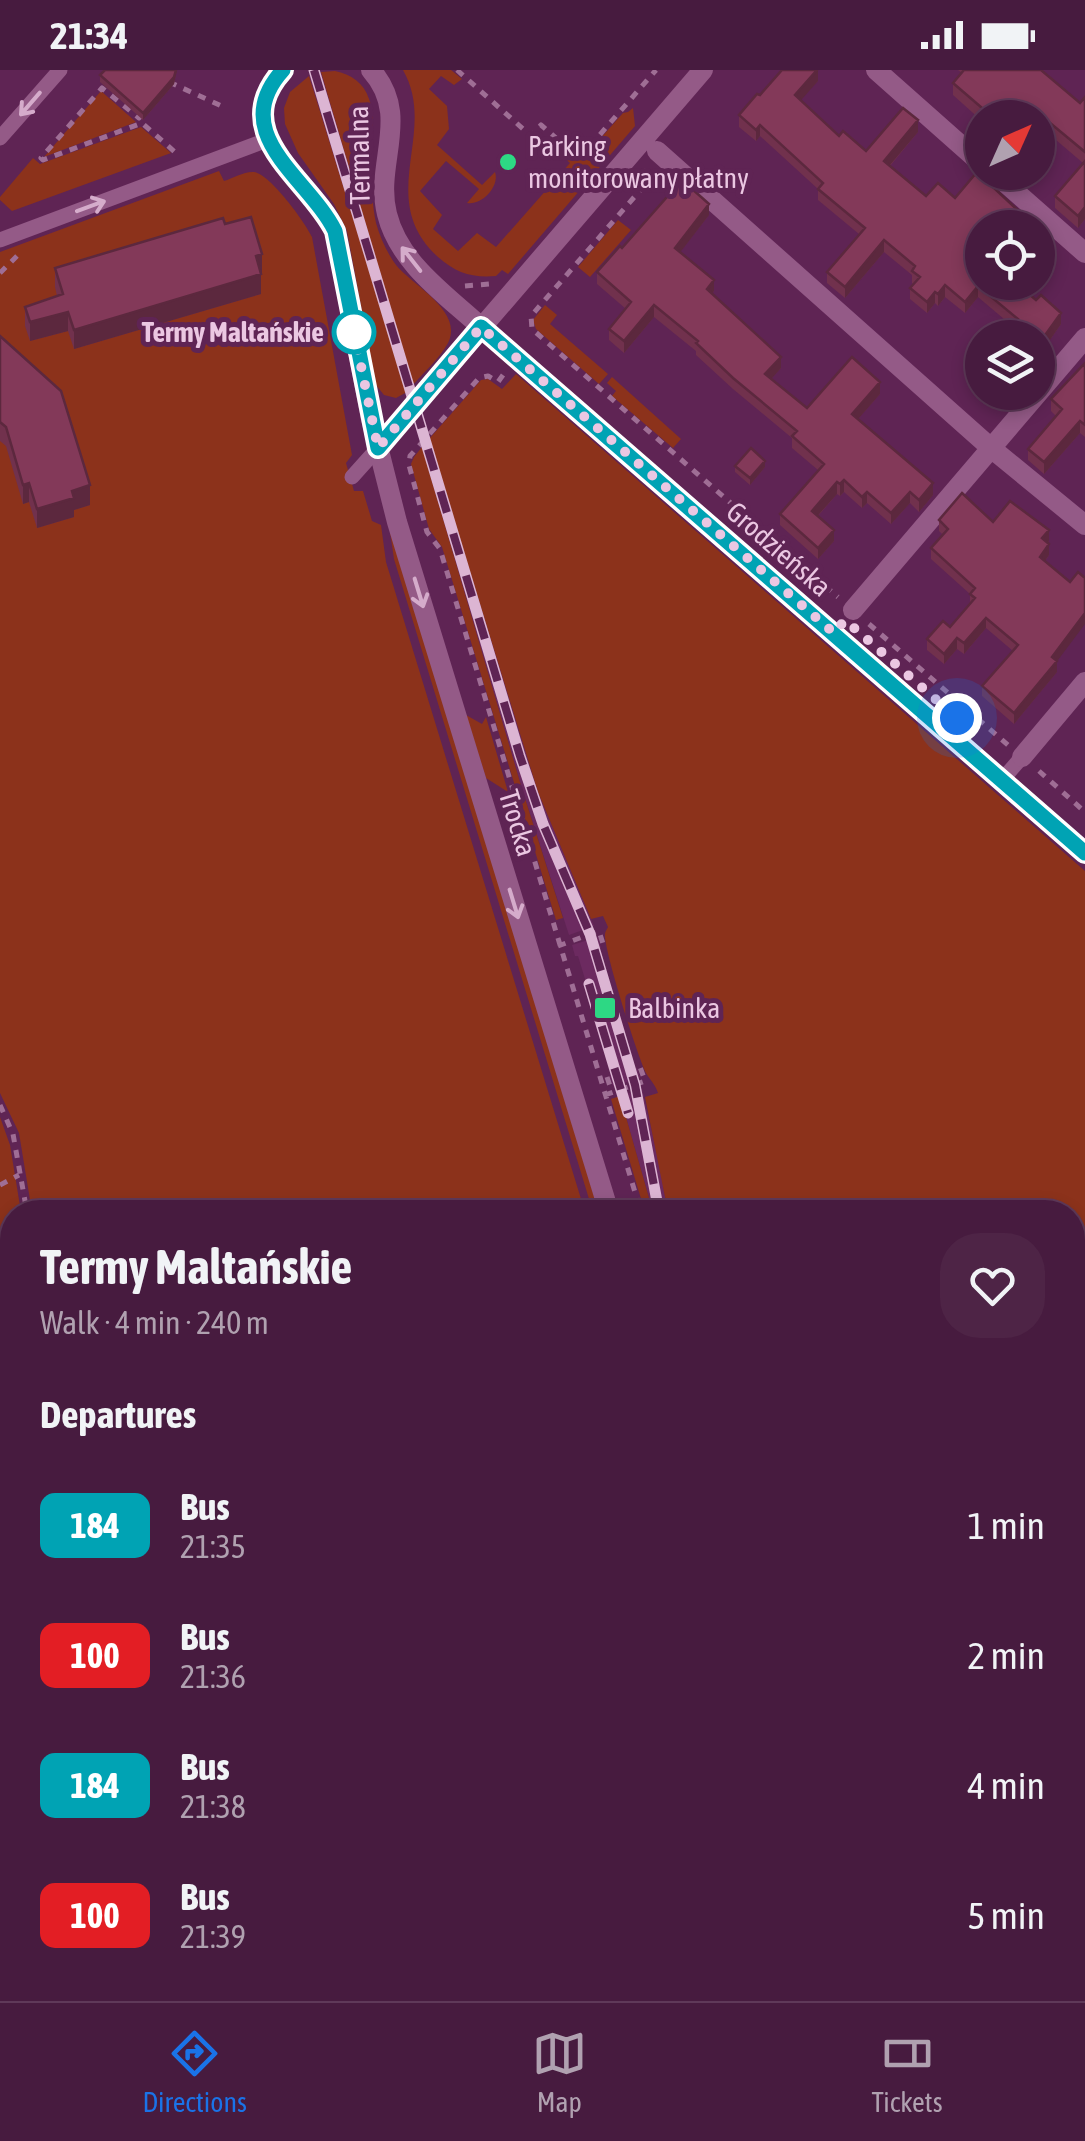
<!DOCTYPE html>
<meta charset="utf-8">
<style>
:root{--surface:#471b3f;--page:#4e2446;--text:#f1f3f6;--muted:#b0a1b0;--line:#5f3959;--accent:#1a73e8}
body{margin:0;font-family:"Asap Condensed",sans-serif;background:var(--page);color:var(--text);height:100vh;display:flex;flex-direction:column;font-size:38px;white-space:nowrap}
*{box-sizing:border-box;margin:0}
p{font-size:32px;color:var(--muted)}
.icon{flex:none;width:55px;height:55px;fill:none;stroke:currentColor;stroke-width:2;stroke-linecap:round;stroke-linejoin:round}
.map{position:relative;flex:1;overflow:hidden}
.panel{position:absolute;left:0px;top:1130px;width:1085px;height:802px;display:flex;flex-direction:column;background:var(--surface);border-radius:40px 40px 0 0;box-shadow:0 5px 15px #0003,0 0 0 2px var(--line)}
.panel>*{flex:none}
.badge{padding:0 20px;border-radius:15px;font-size:35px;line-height:65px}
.needle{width:65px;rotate:45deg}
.tools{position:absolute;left:965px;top:30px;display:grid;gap:20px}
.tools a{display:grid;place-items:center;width:90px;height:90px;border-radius:50%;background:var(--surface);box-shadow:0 5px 15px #0003,0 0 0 2px var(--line);font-size:50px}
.you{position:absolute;width:50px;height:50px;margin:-25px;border:8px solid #fff;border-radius:50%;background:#1a73e8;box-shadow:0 0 0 15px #1a73e833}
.map>.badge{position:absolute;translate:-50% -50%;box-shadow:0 0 0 5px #fff}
h2{padding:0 40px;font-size:38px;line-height:90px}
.round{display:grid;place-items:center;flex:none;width:105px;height:105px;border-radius:40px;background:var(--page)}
.overview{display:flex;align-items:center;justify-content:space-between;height:170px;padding:0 40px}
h1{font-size:48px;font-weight:700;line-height:75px}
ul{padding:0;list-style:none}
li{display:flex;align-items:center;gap:30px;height:130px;padding:0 40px}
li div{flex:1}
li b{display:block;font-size:38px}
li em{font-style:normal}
li .badge{min-width:110px;font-weight:700;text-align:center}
.status{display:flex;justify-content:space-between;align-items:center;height:70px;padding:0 50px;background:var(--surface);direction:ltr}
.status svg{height:28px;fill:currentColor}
.menu{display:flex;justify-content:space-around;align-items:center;height:140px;border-top:2px solid var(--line);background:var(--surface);font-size:28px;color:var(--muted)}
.menu a{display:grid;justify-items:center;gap:5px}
.menu .current{color:var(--accent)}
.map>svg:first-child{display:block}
.built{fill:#6c2a60}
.green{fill:#8c321b}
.water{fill:#11282e}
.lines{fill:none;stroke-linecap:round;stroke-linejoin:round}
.path{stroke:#9f6e95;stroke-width:5;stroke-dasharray:8 8;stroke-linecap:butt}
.lane{stroke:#945a87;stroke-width:15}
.street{stroke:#945a87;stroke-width:20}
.rail-casing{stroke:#dcb5d3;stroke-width:11}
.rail{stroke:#5f2454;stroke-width:8;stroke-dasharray:22;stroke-linecap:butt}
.wall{fill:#71314d}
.shaded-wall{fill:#5c283e}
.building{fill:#833959;stroke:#5c283e;stroke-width:2.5}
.oneway{stroke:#d5accb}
.line-casing{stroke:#fff;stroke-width:22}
.line{stroke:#00a3b4;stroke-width:15}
.walk{stroke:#ebc7e2;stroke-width:10;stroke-dasharray:0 18}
.poi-dot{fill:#2dd884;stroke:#5f2454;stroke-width:4}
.stop-dot{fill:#fff;stroke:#00a3b4;stroke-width:5}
.labels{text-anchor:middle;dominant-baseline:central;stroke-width:10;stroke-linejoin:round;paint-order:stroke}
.poi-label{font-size:28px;fill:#ebc7e2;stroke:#5f2454;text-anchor:start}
.street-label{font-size:28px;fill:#ebc7e2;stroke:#5f2454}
.stop-label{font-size:28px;font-weight:bold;fill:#ebc7e2;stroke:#5f2454;text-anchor:end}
</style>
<div class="status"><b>21:34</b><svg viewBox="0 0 49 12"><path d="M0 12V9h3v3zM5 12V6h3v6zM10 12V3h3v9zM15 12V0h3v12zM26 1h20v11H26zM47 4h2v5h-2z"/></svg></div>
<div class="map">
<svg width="1085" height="1931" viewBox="0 0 1085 1931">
<rect width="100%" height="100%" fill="#5f2454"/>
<!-- built -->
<path class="built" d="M321,2L413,315L407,322L309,6Z
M429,369L538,722L594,856L569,865L522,719L422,377Z
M598,867L601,878L599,879L635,998H637L640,1008L613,1016L610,1006L614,1004L578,886H575L572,875Z
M642,1019L658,1088L668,1142H653L620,1026Z"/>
<!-- green -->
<path class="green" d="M403,0H451L462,9L454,15L441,6L429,19L447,36L449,59L437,75L482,115L495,102C500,116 482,136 467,133L479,119L446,91L420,121L442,145L433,159L458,181L477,163L496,177L570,93L560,84L559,76L571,87H584L623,43L628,42L633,38L635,56L508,204L502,200L496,206C472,208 456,203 438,187C374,128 439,63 403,0Z
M335,1C351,4 364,13 369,29C374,41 372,54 372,67C372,95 370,125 376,153C380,167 387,183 396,195C413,216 464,241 448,273C440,288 424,302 413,315L321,2Z
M309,6L407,322L396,328L384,325L376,315L347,161L334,134L298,83L285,54L284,38L290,22Z
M101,21L136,52L44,87Z
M141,57L171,83L12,141L0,130V127L33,88L40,94Z
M219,101L224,111C233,108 245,101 254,102C270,104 305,152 312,167L352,385L346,393L354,421H363L372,451L381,455L386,492L585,1142H32L19,1063L0,1023V182Z
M618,150L631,160L590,207L578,197Z
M545,235L557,245L550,254L608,304L599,314L536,259L533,250Z
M516,304L1085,801V1422L1072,1416V1142H668L645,1027L658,1023C655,1014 650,1010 646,1003C638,988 603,877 605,864C605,862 607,859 608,857L603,846L591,849L538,722L429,369L481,310L488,309L502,319Z
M612,307L681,369L673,378L612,326L616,321L607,313Z
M422,377L522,719L563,848L556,850L442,477L429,459L411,394L414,387Z
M389,455L599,1142H593L394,489Z
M466,645L482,654L486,647L508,722L486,708Z
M620,1026L653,1142H645L611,1029Z
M0,1047L10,1075L21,1142H12V1251L0,1244Z
M0,1271L12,1278V1363L0,1350Z
M1073,1450L1085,1457V1931H277L269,1920H1072Z"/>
<!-- water -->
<path class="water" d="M0,1350L12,1363V1506L0,1520Z
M0,1572L12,1586V1920H224L230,1931H0Z"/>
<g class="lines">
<!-- path -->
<path class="path" d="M457,0L531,66L541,55L573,83H584L656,0
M169,12L226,38
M142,45L139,48L102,18L41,88L43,90L142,53L176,83
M647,99L643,117L531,246L532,259L838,527
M0,203L19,184
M465,216L489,214
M503,305L498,312L488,306L479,308L410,386L409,395L427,462L440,479L641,1142
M869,554L1008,675
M1039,701L1085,742
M558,876L599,861L604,877
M607,1007L612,1022
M605,1025L645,1011L640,997
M0,1035L13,1064L27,1142
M0,1115L19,1105
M0,1251L12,1258
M0,1267L12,1274
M265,1920L272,1931
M422,1920L423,1931"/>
<!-- lane -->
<path class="lane" d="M0,68L60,0
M0,170L267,70
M352,407L378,378
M1002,710L1022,687
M502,1920L512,1931
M790,1920L795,1931
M907,1920L912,1931
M946,1920L951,1931"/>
<!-- street -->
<path class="street" d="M283,0C224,64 310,109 335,161L371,349L397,452L609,1142
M371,0C412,46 374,93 387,144C399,193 445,224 481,257L1085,783
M876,0L982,94
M657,81L991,378L1085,455
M993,102L1085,183
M378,378L703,0
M853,540L1085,268
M1022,687L1085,612
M1072,1437L1085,1443"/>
<defs>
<path id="rail" d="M314,0L520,686L543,754L590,864L635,1015L659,1142
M589,914L628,1043
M1072,1558L1085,1564"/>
</defs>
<!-- rail casing -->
<use href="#rail" class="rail-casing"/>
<!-- rail -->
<use href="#rail" class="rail"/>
</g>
<!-- wall -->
<path class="wall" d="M105,0H177L174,14L143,50L100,12V5Z
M958,0H1041L1080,33L1085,27V149L1078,158L1055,138V126L1083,93L1049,64L1039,77L1038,76V48H1006L1001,43L997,48H982V51L953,25V13L962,3Z
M818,11L800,30L839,66L866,81L918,62L890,96L926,126L955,128L1025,158H982V212L1061,254L1038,287V268H1006V261L1011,255L978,227L965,243L945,227L938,236L935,233L927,243L910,229V218L913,214L912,213V205L884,182L845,228L827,213V202L859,164L818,130V119L760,66L756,71L739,57V45L760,25Z
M709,145L680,182L714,221L712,224L781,298L771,309L807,338L880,324L858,349L933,425L919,442L910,433L891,454L867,433L862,438L844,422L840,426L837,424L818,446L834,471L818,489L780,455V444L818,400L792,378V368L733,319L696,285V281L654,247L624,283L609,270V259L626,239L597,214V202L622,178Z
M225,154L262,203L261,204V224L74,279L68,261L30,271L25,256V237L57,226L55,217V198Z
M0,266L90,435L74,440V447L37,458L29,432L23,434L6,376L0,371Z
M1085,293V367L1080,363L1044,404L1028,390V379L1056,346L1051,341V329Z
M735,396L765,397L750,415L735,402Z
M939,450L993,452L1049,471L1047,473L1049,485L1045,491L1057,602L1014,654L982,626V616L1013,581L986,558L964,584L957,579L944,594L927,580V569L950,557L970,534V524L931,489V478L943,465L939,461Z
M617,1920H670L663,1931H631L617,1922Z
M837,1920H870L880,1931H839Z
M1012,1920H1057L1055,1922L1064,1931H1021Z"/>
<!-- shaded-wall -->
<path class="shaded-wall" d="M176,0H177L174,14L143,50V43Z
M818,0V11L795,37V25Z
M1001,31V43L997,48H989V44Z
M918,50V62L884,102V91Z
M1049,52V64L1039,77V65Z
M760,55V66L756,71V60Z
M709,134V145L675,189V178Z
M1085,137V149L1078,158V146Z
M1025,147V158H1016Z
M884,170V182L845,228V217Z
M262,184V203L256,205V186Z
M261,204V224L74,279V260Z
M714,210V221L707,230V219Z
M945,215V227L938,236V224Z
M978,216V227L965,243V232Z
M935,222V233L927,243V232Z
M654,235V247L624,283V271Z
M68,242V261L30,271V252Z
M1061,243V254L1038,287V275Z
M781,287V298L765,316V304Z
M880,312V324L852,356V344Z
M1080,351V363L1044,404V392Z
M765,391V397L750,415V408Z
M844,410V422L840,426V414Z
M837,412V424L812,452V441Z
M29,413V432L23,434V415Z
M933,413V425L919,442V430Z
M90,415V435L74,440V447L37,458V439L72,421Z
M867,422V433L862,438V427Z
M910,422V433L891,454V443Z
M834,460V471L818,489V478Z
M1049,460V471L1042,479V468Z
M1049,474V485L1040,498V487Z
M1085,543V554L1052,598V587Z
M986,548V558L964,584V573Z
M957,568V579L944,594V584Z
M1057,591V602L1014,654V643Z
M1085,1720V1727L1072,1739V1732Z
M665,1920H670L663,1931H658Z"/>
<!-- building -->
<path class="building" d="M105,0H176L174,7L143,43L100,5Z
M782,0H817L795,25L839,66L843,61L866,81L903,38L918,50L884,91L926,126L938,113L955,128L977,102L1025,147L1016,158H982V212H1015L1036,230L1041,225L1061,243L1038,275V268H1013L1006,261L1018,249L978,216L965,232L945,215L938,224L935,222L927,232L910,218L920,207L912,201L915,196L884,170L845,217L827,202L865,158L818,119L823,113L760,55L756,60L739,45L757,24L760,25Z
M964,0H1041L1080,33L1085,27V82L1049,52L1039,65L1038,64V48H1020L1001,31L989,44L953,13Z
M1085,91V137L1078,146L1055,126Z
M682,110L709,134L675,178L714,210L707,219L781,287L765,304L807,338L852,287L880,312L852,344L933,413L919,430L910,422L891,443L867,422L862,427L844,410L840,414L837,412L812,441L834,460L818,478L780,444L824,394L792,366L797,361L733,308L696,273L698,271L654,235L624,271L609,259L631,232L597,202L620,176L622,178Z
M251,147L262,184L256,186L261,204L74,260L68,242L30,252L25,237L63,224L55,198L223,148L225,154Z
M0,266L61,321L90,415L72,421L74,428L37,439L29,413L23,415L6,357L0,352Z
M1085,293V355L1080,351L1044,392L1028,379L1062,339L1051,329Z
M751,378L765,391L750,408L735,396Z
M962,423L993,452L1010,431L1049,460L1042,468L1049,474L1040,487L1070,512L1078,502L1085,508V543L1052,587L1057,591L1014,643L982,616L1018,575L986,548L964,573L957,568L944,584L927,569L943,551L950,557L975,528L970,524L975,518L931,478L948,459L939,450Z
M1085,1679V1720L1072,1732V1691Z
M624,1920H665L658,1931L644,1924L640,1930Z
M731,1920H776L780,1929L776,1931H715L714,1929Z
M838,1920H870V1921L878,1920L880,1931H849L848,1926L840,1928Z
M1017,1920H1053L1064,1931H1028Z"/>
<!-- one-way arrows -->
<defs><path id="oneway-shaft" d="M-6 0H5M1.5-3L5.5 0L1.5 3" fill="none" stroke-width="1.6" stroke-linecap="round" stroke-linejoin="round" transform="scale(2.5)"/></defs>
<g class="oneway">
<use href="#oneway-shaft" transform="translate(30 34) rotate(131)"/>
<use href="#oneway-shaft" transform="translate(91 136) rotate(-20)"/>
<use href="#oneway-shaft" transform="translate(411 189) rotate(-128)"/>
<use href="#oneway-shaft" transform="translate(419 523) rotate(73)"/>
<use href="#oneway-shaft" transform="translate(514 834) rotate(73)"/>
</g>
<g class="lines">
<defs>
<path id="line" d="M283,0C225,64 309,108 335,161L378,378L481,257L1085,783"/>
</defs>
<!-- line casing -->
<use href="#line" class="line-casing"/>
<!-- line -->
<use href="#line" class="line"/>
<!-- walk -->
<path class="walk" d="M354,262L378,378L481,257L834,563L845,550L957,648"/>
</g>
<!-- markers -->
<g class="poi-dot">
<circle cx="508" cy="92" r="10"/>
<rect x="593" y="926" width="24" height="24" rx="5"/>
</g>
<circle class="stop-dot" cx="354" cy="262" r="20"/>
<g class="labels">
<!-- poi labels -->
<g class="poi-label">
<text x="528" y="76">Parking<tspan x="528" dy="32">monitorowany płatny</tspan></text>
<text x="628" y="938">Balbinka</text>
</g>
<!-- street labels -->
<g class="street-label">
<text transform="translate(359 85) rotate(-91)">Termalna</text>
<text transform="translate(779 479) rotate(41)">Grodzieńska</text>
<text transform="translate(518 753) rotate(73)">Trocka</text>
</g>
<!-- stop labels -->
<g class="stop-label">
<text x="324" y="262">Termy Maltańskie</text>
</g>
</g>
</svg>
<div class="tools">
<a><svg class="needle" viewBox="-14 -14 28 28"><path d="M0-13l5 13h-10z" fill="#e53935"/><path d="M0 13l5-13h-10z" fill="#b0a1b0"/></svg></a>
<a><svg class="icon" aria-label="locate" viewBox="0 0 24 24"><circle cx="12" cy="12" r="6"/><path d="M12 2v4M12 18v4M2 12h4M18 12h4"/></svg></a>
<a><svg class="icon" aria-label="layers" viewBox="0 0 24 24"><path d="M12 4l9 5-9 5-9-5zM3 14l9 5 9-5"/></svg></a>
</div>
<div class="you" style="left:957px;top:648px"></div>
<section class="panel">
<div class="overview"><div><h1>Termy Maltańskie</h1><p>Walk · 4 min · 240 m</p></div><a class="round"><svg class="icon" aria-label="heart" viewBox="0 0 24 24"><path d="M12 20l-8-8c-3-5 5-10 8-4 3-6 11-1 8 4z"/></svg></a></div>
<h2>Departures</h2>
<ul>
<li><span class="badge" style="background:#00a3b4;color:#fff">184</span><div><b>Bus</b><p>21:35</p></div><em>1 min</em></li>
<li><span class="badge" style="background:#e31e24;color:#fff">100</span><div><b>Bus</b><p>21:36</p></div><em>2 min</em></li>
<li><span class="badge" style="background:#00a3b4;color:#fff">184</span><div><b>Bus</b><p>21:38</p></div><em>4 min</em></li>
<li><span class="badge" style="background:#e31e24;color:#fff">100</span><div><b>Bus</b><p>21:39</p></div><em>5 min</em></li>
</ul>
</section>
</div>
<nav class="menu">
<a class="current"><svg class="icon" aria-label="directions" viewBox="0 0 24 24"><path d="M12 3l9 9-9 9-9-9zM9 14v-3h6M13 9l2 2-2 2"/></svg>Directions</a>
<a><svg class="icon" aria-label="map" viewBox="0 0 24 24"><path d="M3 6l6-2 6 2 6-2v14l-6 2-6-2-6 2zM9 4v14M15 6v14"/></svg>Map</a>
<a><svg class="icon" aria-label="tickets" viewBox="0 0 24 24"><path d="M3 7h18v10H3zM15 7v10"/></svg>Tickets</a>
</nav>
